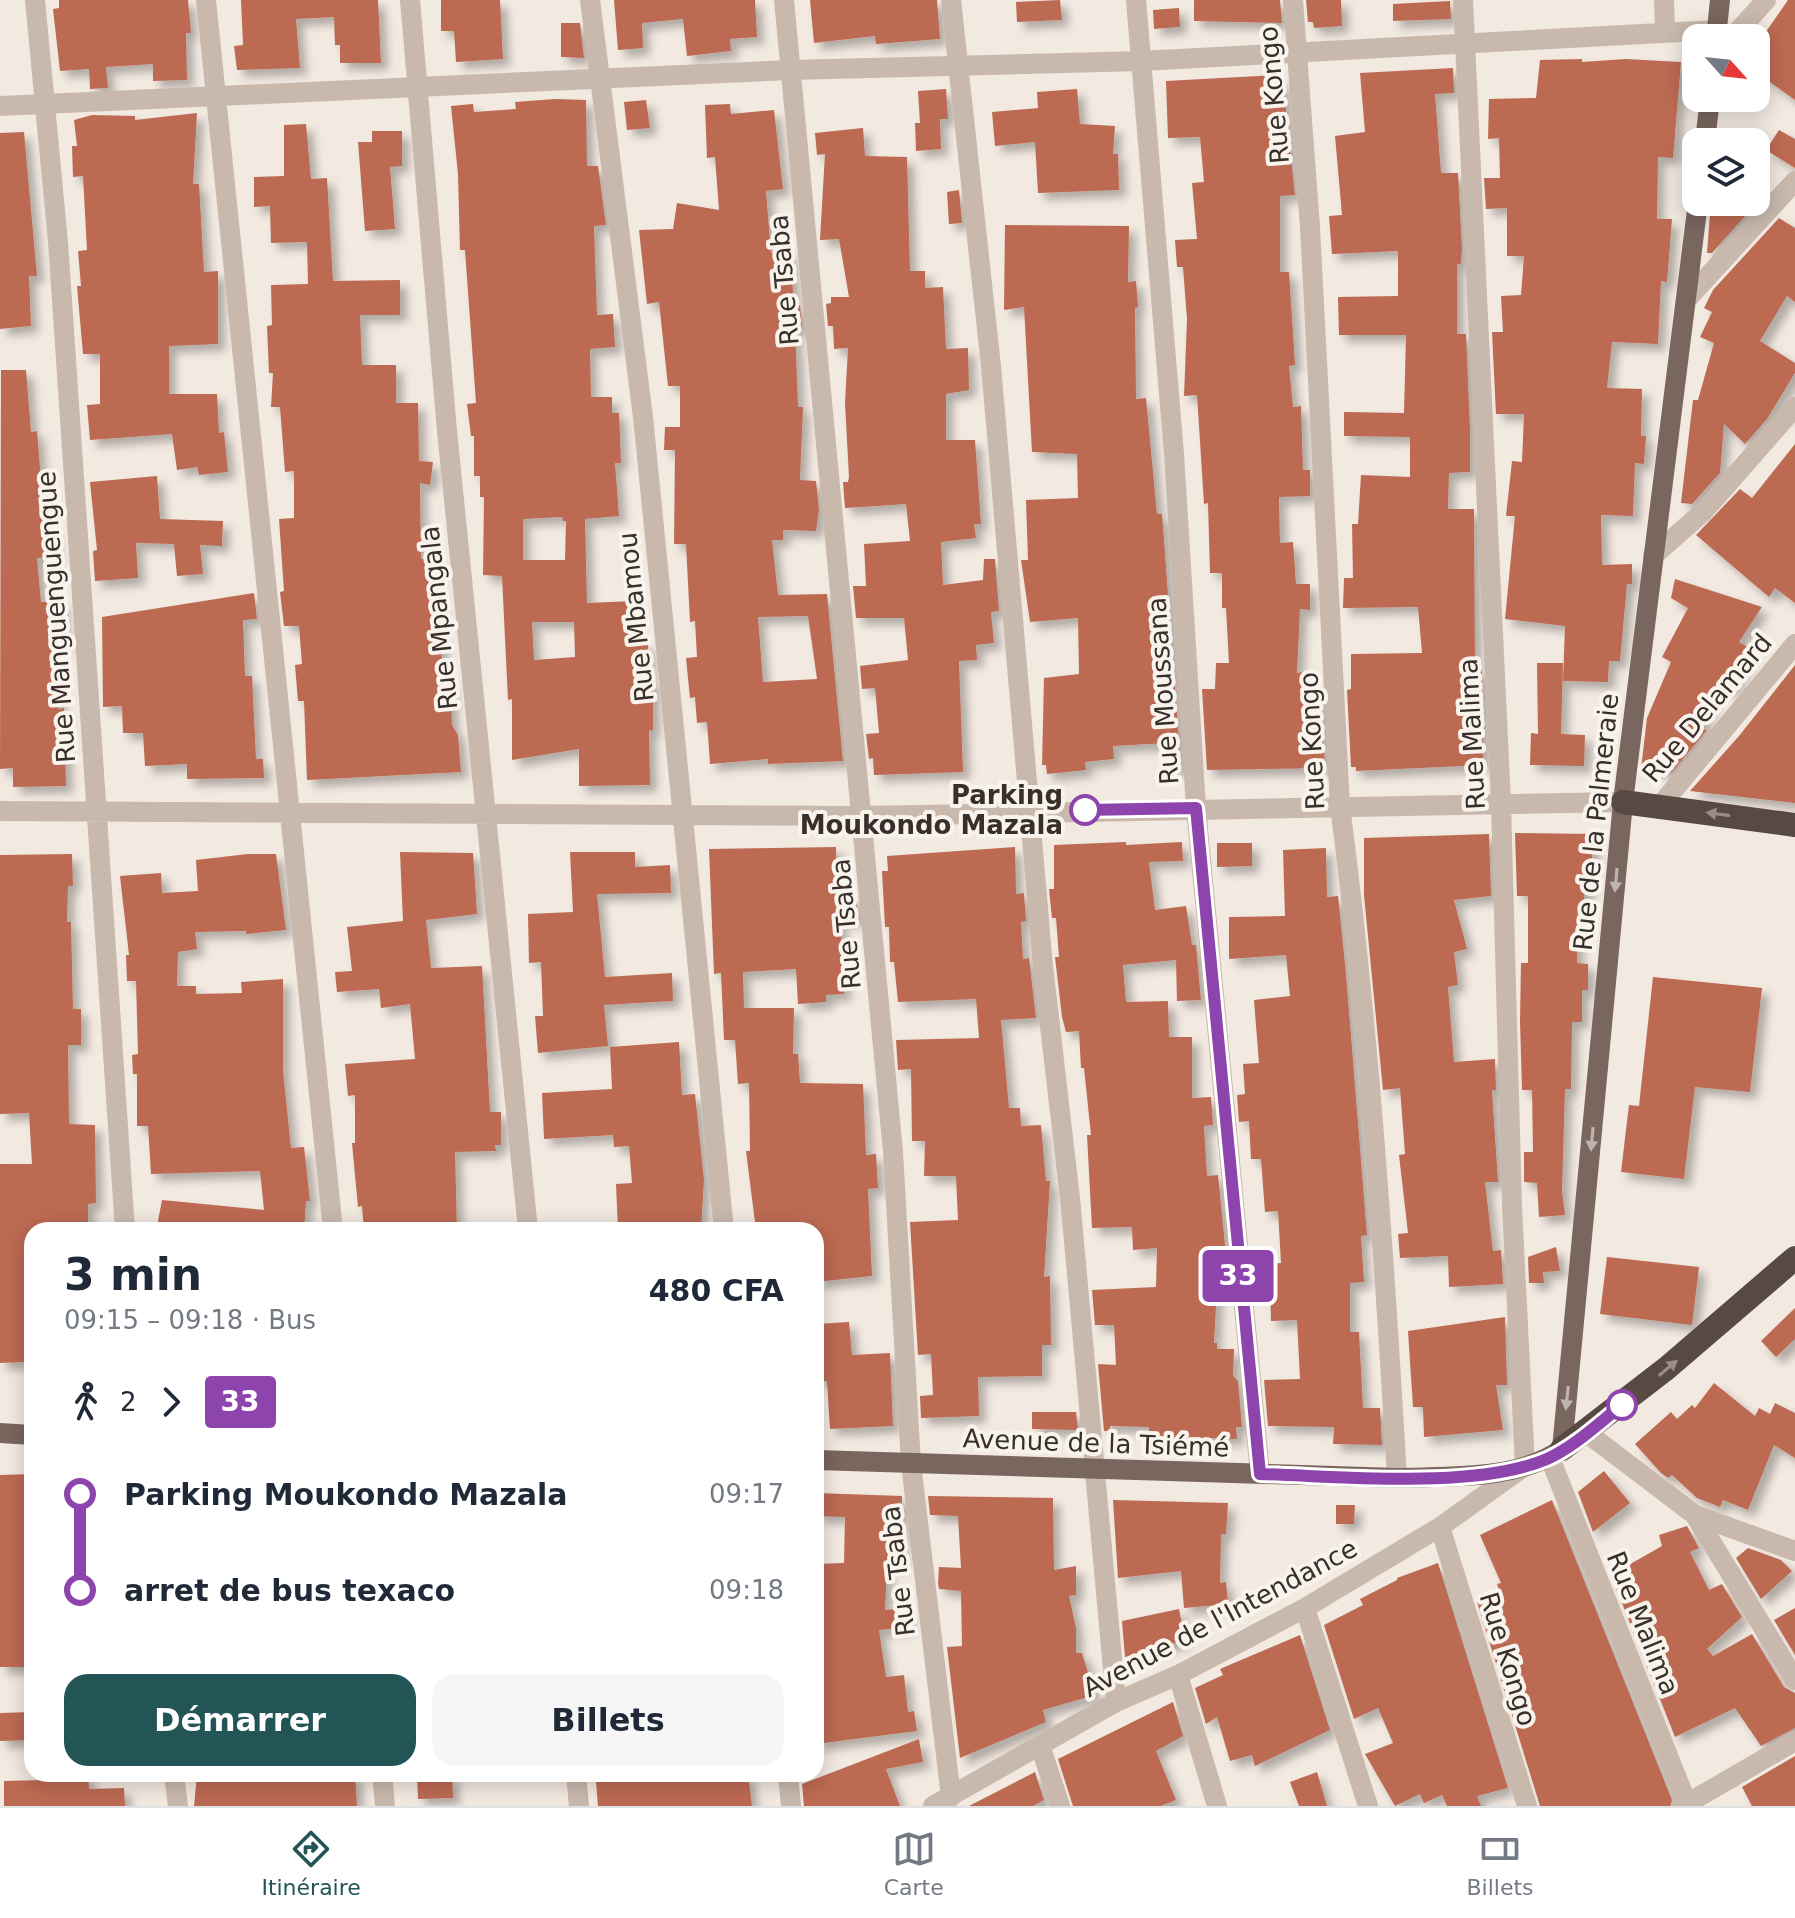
<!DOCTYPE html>
<html lang="fr">
<meta charset="utf-8">
<style>
:root{--surface:#fff;--page:#f6f6f7;--text:#1f2937;--muted:#747a83;--line:#e0e1e3;--accent:#235557}
body{margin:0;font-family:"DejaVu Sans",sans-serif;background:var(--page);color:var(--text);height:100vh;display:flex;flex-direction:column;font-size:30px;white-space:nowrap}
*{box-sizing:border-box;margin:0}
p{font-size:26px;color:var(--muted)}
.icon{flex:none;width:44px;height:44px;fill:none;stroke:currentColor;stroke-width:2;stroke-linecap:round;stroke-linejoin:round}
.map{position:relative;flex:1;overflow:hidden}
.details{position:absolute;left:24px;top:1222px;width:800px;height:560px;display:flex;flex-direction:column;background:var(--surface);border-radius:24px;box-shadow:0 4px 20px #0003}
.details>*{flex:none}
.badge{padding:0 16px;border-radius:6px;font-size:28px;line-height:52px}
.needle{width:52px;rotate:117deg}
.fabs{position:absolute;left:1682px;top:24px;display:grid;gap:16px}
.fabs a{display:grid;place-items:center;width:88px;height:88px;border-radius:16px;background:var(--surface);box-shadow:0 4px 20px #0003;font-size:40px}
.map>.badge{position:absolute;translate:-50% -50%;box-shadow:0 0 0 4px #fff}
.legs{display:flex;align-items:center;gap:12px;height:88px;padding:0 40px;font-size:26px}
.legs p{margin-inline-start:auto}
.headline{display:flex;align-items:center;justify-content:space-between;height:136px;padding:0 40px}
h1{font-size:44px;font-weight:700;line-height:60px}
.primary-button{display:flex;gap:16px;margin-top:auto;padding:16px 40px}
.primary-button a{flex:1;height:92px;border-radius:24px;background:var(--accent);color:#fff;font-size:32px;font-weight:700;line-height:92px;text-align:center}
.primary-button a+a{background:var(--page);color:var(--text)}
ul{padding:0 40px;list-style:none}
li{display:flex;align-items:center;gap:28px;height:96px;font-size:30px}
li i{display:grid;place-items:center;width:12px;height:100%;margin:0 10px;background:currentColor}
li i::after{content:'';width:20px;height:20px;margin:-10px;border:6px solid;border-radius:50%;background:var(--surface)}
li p{margin-inline-start:auto}
li:first-child i{background:linear-gradient(#0000 50%,currentColor 0)}
li:last-child i{background:linear-gradient(currentColor 50%,#0000 0)}
.tab-bar{display:flex;justify-content:space-around;align-items:center;height:112px;border-top:2px solid var(--line);background:var(--surface);font-size:22px;color:var(--muted)}
.tab-bar a{display:grid;justify-items:center;gap:4px}
.tab-bar .active{color:var(--accent)}
.map>svg:first-child{display:block}
.building{fill:#bd6a53;fill-rule:evenodd;filter:url(#shadow)}
.lines{fill:none;stroke-linecap:round;stroke-linejoin:round}
.minor{stroke:#c9b9ad;stroke-width:20}
.major{stroke:#79665e;stroke-width:20}
.highway{stroke:#584943;stroke-width:24}
.oneway{fill:#988d87}
.oneway2{fill:#bfb4ad}
.line-1-casing{stroke:#fff;stroke-width:18}
.line-1{stroke:#8e44ad;stroke-width:12}
.stop-1-dot{fill:#fff;stroke:#8e44ad;stroke-width:4}
.labels{text-anchor:middle;dominant-baseline:central;stroke-width:8;stroke-linejoin:round;paint-order:stroke}
.street-label{font-size:26px;fill:#382f2b;stroke:#f9f3ed}
.stop-label{font-size:26px;font-weight:bold;fill:#382f2b;stroke:#f9f3ed;text-anchor:end}
</style>
<div class="map">
<svg width="1795" height="1806" viewBox="0 0 1795 1806">
<defs>
<filter id="shadow"><feDropShadow dx="7" dy="7" stdDeviation="4" flood-color="#0004"/></filter>
</defs>
<rect width="100%" height="100%" fill="#f2e9e1"/>
<!-- building -->
<path class="building" d="M59,0H188L191,33H186L187,80L153,81V64L106,67L108,88L90,89L89,69L60,71L53,9L59,8Z
M241,0H378L381,63H340V45H335L334,17L296,19L300,68L237,70L234,46L243,45Z
M441,0H500L503,59L456,62L454,31H441Z
M614,0H755L757,37L730,39L731,51L687,56L683,19L642,23L643,48L618,50Z
M810,0H937L940,39L876,44L875,36L814,43Z
M1060,0L1062,20L1017,22L1016,2Z
M1194,0H1280L1282,23L1194,21Z
M1306,0H1341L1342,26L1314,28L1313,22H1308Z
M1788,0H1795V100L1756,72V46Z
M1450,1L1451,19L1393,21V4Z
M1179,8L1180,27L1154,29L1153,10Z
M561,23H580L584,58L561,57Z
M1582,59V62L1626,59L1681,62L1673,158L1658,157L1657,219H1672L1667,282L1661,281L1658,344L1612,342L1607,388L1642,389L1641,436H1646L1644,464L1635,463L1633,516L1601,515L1602,565L1632,564V584H1627L1620,661H1609L1608,682L1563,681L1565,626L1505,619L1515,516H1506L1512,461L1522,462L1524,414H1496L1492,332H1503L1501,296L1521,295L1524,256H1507V208L1486,209L1484,178H1500L1499,138L1488,139L1489,99L1536,98L1540,60Z
M1453,68L1454,93L1435,94L1441,173H1458L1462,249L1461,264H1457V334H1466L1470,429V472L1449,473L1448,509H1474L1475,670H1482L1483,765L1356,771V767H1351L1347,690L1351,689V654L1422,653L1418,607L1343,608L1344,578H1353L1352,524H1358L1361,475L1410,477V437L1344,436V412L1404,413L1406,335H1339L1338,297L1398,296V251L1332,254L1329,216L1342,215L1335,136L1365,132L1360,73Z
M1277,75L1278,82H1283L1295,195L1280,196V272H1289L1295,365L1289,366L1293,407L1301,406L1303,470H1310V496L1279,497L1280,543L1293,542L1296,584H1310V610L1300,609L1297,673L1303,672L1304,692L1321,691L1325,768L1207,770L1202,689H1215L1216,663H1229L1226,608H1222V573H1210L1208,503L1204,504L1197,395L1184,396L1187,319L1183,267H1177L1175,240L1197,239L1192,183L1204,182L1200,137L1168,138L1166,81Z
M946,89L948,119H940L941,149L916,151L915,123H920L918,91Z
M1077,89L1080,124L1115,126L1113,154H1118L1119,190L1038,193L1035,142L995,146L992,112L1038,108L1037,92Z
M555,99L586,100L587,166H598L606,225L594,226L597,315L613,314L615,347L590,349L591,397H612V413H619L621,463H615L619,516L585,519L587,603L634,601L636,644H648L649,680H653V730H649L650,785L579,786V749L512,760V699L508,700L502,576L483,575L484,497H480V476H474V436H471L467,404L476,403L465,250H460L458,174L451,106L473,104L474,112L516,109L515,102ZM562,517L563,521H566L565,560H523V519ZM532,622H574L575,657L534,660Z
M646,100L650,128L627,130L624,102Z
M730,104L731,114L774,110L783,189L766,191L771,253L790,251L794,306L800,305L802,328H795L798,407H803L800,480L816,481L819,510L816,531L783,530V540H772L778,595L827,594L843,761L768,764V759L710,764L707,722L697,723L695,697L690,698L686,658L697,657L695,621L690,622L686,544H674L675,450H664L665,427H680V386H668L659,302L647,304L639,230L673,229L677,203L719,210L715,157L707,158L705,105ZM808,616L817,679L763,682L758,617Z
M197,113L193,184H199L204,272L218,271V344L169,346V394H217L219,433L224,432L228,472L199,475L197,467L177,470L172,434L90,440L87,405L100,404V354H83L77,286H81L78,251L87,250L83,176L73,177L72,146H77L74,120L92,115L135,116V120Z
M306,124L311,179L327,178L333,281L400,280V315H360L362,365H396V403H418L419,461L433,462L430,485L420,483L421,559H436L443,682L450,681L452,725L458,735L461,772L307,780L304,701H298L295,665L302,664L299,626H284L280,592L284,591L279,519L294,518V471L285,472L280,407H271L273,373H269L267,326L272,325L271,285L308,284L307,242L271,243L270,206L254,207V177L284,176V125Z
M863,128L865,156L907,157L910,271H925V288L943,287L946,349L968,348L969,390L946,394V440H975L981,524H974L976,538L941,542L943,585L983,580L984,559H995L999,611L991,612L994,643L976,645L977,660L959,661L963,772L874,775L873,758L869,759L866,734L879,733L875,688L862,689L860,666L908,660L904,618H856L853,586H866L864,544L910,541L906,504L845,508L843,482H848L849,477L845,403L848,348L834,349L833,326H828L826,304L831,303V297H849L839,239L820,240L825,154L817,155L815,133Z
M1779,130L1795,139V168L1766,150Z
M372,131H402V166L390,167L395,229L365,231L358,142H372Z
M24,132L37,276H29L31,326L0,329V133Z
M959,190L962,223L949,224L947,192Z
M1711,202L1756,204L1712,253H1707Z
M1779,218L1795,228V302L1787,296L1760,341L1795,363V373L1767,419L1745,444L1724,424L1720,473L1692,504L1681,503L1693,400H1698L1714,343L1700,337L1712,312L1704,308L1713,290Z
M1005,225L1129,226L1128,282L1136,281L1138,307L1135,308L1136,399L1146,398L1157,514H1162L1181,769H1167V743L1113,746L1114,759L1085,762L1086,770L1047,774L1046,765H1042L1044,678L1079,674L1078,618L1030,622L1021,560H1028L1026,500L1078,498L1077,454L1032,452L1024,307L1004,310Z
M1,370H26L31,432L37,431L45,531L53,530L55,556L37,558L41,602L62,601L64,646H57L58,709L64,708L66,786L13,787V768L0,769Z
M1795,444V603L1775,588L1769,597L1696,535L1740,489L1752,498Z
M157,476L160,519L223,521L222,546L200,545L203,574L177,576L174,544L136,543L138,578L95,581L93,551L97,550L90,482Z
M1675,579L1762,607L1739,642L1752,649L1731,691L1718,684L1701,729L1707,730L1672,772L1641,769L1647,718L1671,662L1662,657L1688,608L1671,598Z
M254,593L257,619L243,620L245,676H252L256,759H263L264,778L187,779V764L145,766L143,733H123L122,706L103,707L102,617Z
M1537,663H1563L1561,734L1585,735L1584,766L1530,765L1531,733L1538,734Z
M1795,665V803L1690,791L1739,736Z
M1515,833L1594,834L1589,891H1584V914H1577V963L1588,964V990H1582V1022H1572L1571,1089H1565L1562,1191L1565,1215L1539,1217L1537,1183L1524,1182V1152H1533L1532,1090H1522L1520,1021L1521,963H1528V896H1517Z
M1489,834L1491,896L1454,900L1467,949L1454,952L1458,985L1448,987L1454,1062L1495,1059L1496,1090H1492L1498,1182H1485L1493,1251L1501,1250L1503,1284L1449,1287L1448,1256L1400,1258L1398,1234L1408,1233L1399,1155L1405,1154L1400,1088L1383,1090L1364,895V838Z
M1126,842V845L1182,842L1183,861L1149,862L1155,910L1186,906L1192,945H1196L1201,1000L1177,1001L1176,960L1123,965L1126,1002L1168,1001L1169,1037H1192V1098L1211,1097L1213,1125L1204,1126L1207,1176L1218,1175L1226,1255H1222L1221,1287H1217L1214,1343H1217V1349H1234L1233,1376L1238,1381L1242,1427H1236L1237,1439L1149,1436V1427L1110,1426V1431H1104L1098,1364L1116,1365L1114,1325H1095L1092,1290L1156,1287L1157,1248L1133,1250L1132,1227L1092,1228L1087,1135H1091L1084,1068H1081L1079,1031L1066,1032L1062,1017L1055,957H1059L1056,918H1052L1049,889H1054V845Z
M1217,843H1252V866L1217,867Z
M836,847L837,897H856L858,920H840L844,994L826,995V1002L798,1004L796,969L743,972L744,1008H794L793,1054H798L800,1083L863,1084L866,1155L876,1154L878,1188L868,1189L872,1276L816,1282V1230H756L746,1151H750L749,1083L738,1084L735,1040H724L721,973L714,974L709,849Z
M1015,847L1016,894L1024,893L1026,921L1021,922L1023,959L1029,958L1036,1018L1001,1020L1009,1108H1020L1021,1126L1041,1125L1046,1181H1050L1044,1277L1050,1276L1051,1345H1042V1376L978,1377L979,1416L921,1418L920,1396L933,1395L931,1354L918,1355L910,1222L958,1220L956,1176H924L925,1141H912L911,1069L898,1070L896,1040L979,1038L976,999L898,1002L894,962H890L889,927H885L882,871H888L887,856Z
M1326,848L1327,897L1338,896L1346,974L1367,1235L1361,1236L1364,1282L1350,1283V1332H1359L1363,1408H1380L1382,1445L1333,1444L1334,1427L1268,1426L1264,1380L1300,1379L1297,1320L1271,1321L1270,1285L1262,1286L1260,1265L1281,1263L1278,1211L1265,1212L1261,1159H1251L1249,1121L1239,1122L1237,1095L1245,1094L1243,1064L1259,1063L1254,1000L1290,996L1286,955L1229,959V917L1285,916L1283,850Z
M400,852L473,853L477,914L426,920L431,968L482,966L490,1112H501V1145H495L496,1151L455,1152L457,1230H364L362,1206L358,1207L352,1143H355V1095L348,1096L345,1064L415,1059L410,1004L381,1008L379,989L337,992L335,972L352,971L347,927L403,921Z
M570,852H635V867L670,865L671,893L597,894L605,977L672,973L673,1001L604,1005L608,1046L538,1053L535,1016H543L541,962L529,963L528,914L573,912Z
M72,854L73,886H68L67,922H71L73,1009H81V1045H68L69,1124L95,1125L96,1203L88,1204V1230H32V1329H24L25,1362L0,1363V1164H32L29,1113L0,1114V855Z
M248,854H276L286,930L246,934V931L195,932L197,949L178,952L177,986H196V994L242,993L241,982L283,979V1071L291,1148L304,1147L310,1201H306L304,1230H182L157,1226L162,1200L264,1210L260,1171L151,1174L148,1126H137V1074H133L132,1055L138,1054L136,981H127L126,955H129L120,876L161,873L162,893L198,891L196,860Z
M1653,977L1762,988L1750,1092L1695,1087L1684,1179L1621,1172L1629,1105L1639,1106Z
M679,1042L682,1095L695,1094L704,1180L701,1230H618L616,1184L632,1183L629,1146L614,1147L613,1135L544,1139L542,1093L612,1089L610,1047Z
M1556,1247L1560,1271L1543,1272L1544,1283H1529L1528,1257Z
M1607,1257L1699,1267L1692,1325L1600,1314Z
M1795,1308V1339L1776,1357L1761,1341Z
M1505,1317L1507,1385H1496L1503,1430L1424,1437L1423,1407H1413L1408,1331Z
M849,1322L852,1355L890,1353L893,1426L830,1429L827,1381H816V1324Z
M1714,1383L1755,1416L1759,1408L1770,1414L1775,1403L1795,1413V1458L1774,1445L1748,1510L1723,1500L1720,1507L1697,1498L1672,1475L1668,1478L1661,1473L1635,1444L1671,1412L1677,1419L1692,1405L1695,1408Z
M1032,1412H1076L1078,1430L1032,1429Z
M1604,1471L1630,1503L1593,1532L1578,1492Z
M32,1474V1667H0V1475Z
M816,1493L902,1496L901,1564H887L885,1610L906,1608L908,1627L879,1630L886,1677L904,1675L908,1712L914,1711L917,1731L816,1744V1659L823,1658L821,1602L816,1603V1564L844,1563L845,1517L816,1516Z
M928,1496L1053,1498L1054,1570L1076,1566V1595L1069,1596L1076,1628V1653H1082L1095,1695L1043,1710L1046,1722L960,1758L947,1647L962,1646L961,1591L939,1589L938,1583L939,1567L961,1568L958,1516L930,1515Z
M1113,1500L1228,1503L1226,1534H1221L1220,1583L1226,1582L1228,1604L1184,1608L1181,1571L1118,1578Z
M1552,1500L1672,1800L1670,1806H1540L1477,1602L1500,1593L1497,1584L1501,1583L1480,1535Z
M1336,1505H1355L1354,1524H1336Z
M1687,1526L1699,1548L1690,1552L1709,1590L1722,1584L1742,1617L1707,1649L1713,1656L1752,1634L1784,1687L1795,1693V1728L1761,1746L1735,1708L1675,1737L1611,1575L1662,1546L1659,1535Z
M1748,1548L1781,1560L1792,1571L1761,1599L1736,1558Z
M1438,1563L1508,1788L1477,1796L1481,1806H1447L1442,1795L1424,1803L1420,1794L1395,1806L1365,1754L1393,1743L1378,1708L1354,1719L1324,1625L1363,1605L1360,1599L1397,1580V1578Z
M1795,1608V1655L1774,1620Z
M1179,1609L1185,1640L1125,1657L1122,1621Z
M1300,1635L1330,1730L1255,1766L1252,1755L1230,1761L1217,1717L1206,1724L1195,1688L1223,1675L1220,1669Z
M1173,1702L1183,1736L1156,1751L1176,1800L1161,1806H1073L1058,1759Z
M32,1712V1740L0,1741V1713Z
M919,1739L923,1762L886,1769L900,1806H804L802,1784Z
M1795,1756V1806H1752L1742,1787Z
M1035,1772L1044,1800L1033,1806H969Z
M1317,1772L1327,1806H1299L1290,1782Z
M43,1774H88L89,1789L124,1788L125,1806H4V1781L43,1780Z
M197,1774H355L357,1806H194Z
M417,1774H452L453,1798L418,1799Z
M661,1774H748L752,1806H598L596,1782Z"/>
<g class="lines">
<!-- minor -->
<path class="minor" d="M35,0L58,242L125,1230
M206,0L333,1230
M410,0L447,431L528,1230
M590,0L643,417L724,1230
M784,0L893,1152L911,1464L951,1797
M951,0L991,366L1043,966L1070,1198L1116,1702
M1136,0L1174,454L1196,808L1260,1474
M1293,0L1310,227L1340,806C1369,1028 1384,1254 1397,1478
M1664,0L1665,32
M1732,38L1766,0
M0,106L790,70L1141,61L1717,30
M1689,297L1795,181
M1653,556L1703,512L1795,407
M1660,806L1795,644
M0,811L862,816L1623,802
M1587,1433L1695,1515L1795,1680
M1550,1458L1688,1806
M1695,1515L1795,1551
M1440,1527L1527,1806
M1305,1608L1368,1806
M1178,1675L1217,1806
M1040,1745L1060,1806
M174,1774L178,1806
M382,1774L385,1806
M576,1774L579,1806
M788,1774L791,1806
M933,1806L1116,1702L1178,1675L1305,1608L1440,1527L1525,1466L1512,1206L1501,803L1463,0
M1683,1806L1795,1741"/>
<!-- major -->
<path class="major" d="M1716,38L1720,0
M1705,142L1710,98
M0,1433L32,1435
M816,1460L1397,1478C1450,1476 1516,1481 1562,1449L1623,802L1698,202"/>
<!-- highway -->
<path class="highway" d="M1623,802L1795,825
M1562,1449L1667,1368L1795,1258"/>
</g>
<!-- one-way arrows -->
<defs><path id="oneway-solid" d="M-6-.8H1V-3.2L6.5 0L1 3.2V.8H-6Z" transform="scale(2)"/></defs>
<g class="oneway">
<use href="#oneway-solid" transform="translate(1718 814) rotate(-172)"/>
<use href="#oneway-solid" transform="translate(1668 1368) rotate(-40)"/>
</g>
<g class="oneway2">
<use href="#oneway-solid" transform="translate(1616 880) rotate(95)"/>
<use href="#oneway-solid" transform="translate(1592 1139) rotate(95)"/>
<use href="#oneway-solid" transform="translate(1567 1398) rotate(96)"/>
</g>
<g class="lines">
<defs>
<path id="line-1" d="M1085,810L1196,808L1260,1474C1339,1476 1475,1490 1547,1459C1574,1447 1599,1423 1622,1405"/>
</defs>
<!-- line-1 casing -->
<use href="#line-1" class="line-1-casing"/>
<!-- line-1 -->
<use href="#line-1" class="line-1"/>
</g>
<!-- markers -->
<g class="stop-1-dot">
<circle cx="1085" cy="810" r="14"/>
<circle cx="1622" cy="1405" r="14"/>
</g>
<g class="labels">
<!-- street labels -->
<g class="street-label">
<text transform="translate(1274 95) rotate(-95)">Rue Kongo</text>
<text transform="translate(784 280) rotate(-95)">Rue Tsaba</text>
<text transform="translate(56 617) rotate(-94)">Rue Manguenguengue</text>
<text transform="translate(636 617) rotate(-96)">Rue Mbamou</text>
<text transform="translate(439 618) rotate(-96)">Rue Mpangala</text>
<text transform="translate(1163 691) rotate(-94)">Rue Moussana</text>
<text transform="translate(1707 708) rotate(-50)">Rue Delamard</text>
<text transform="translate(1472 734) rotate(-93)">Rue Malima</text>
<text transform="translate(1312 741) rotate(-93)">Rue Kongo</text>
<text transform="translate(1596 822) rotate(-84)">Rue de la Palmeraie</text>
<text transform="translate(846 924) rotate(-95)">Rue Tsaba</text>
<text transform="translate(1096 1443) rotate(2)">Avenue de la Tsiémé</text>
<text transform="translate(898 1571) rotate(-97)">Rue Tsaba</text>
<text transform="translate(1220 1618) rotate(-28)">Avenue de l'Intendance</text>
<text transform="translate(1643 1623) rotate(68)">Rue Malima</text>
<text transform="translate(1508 1659) rotate(73)">Rue Kongo</text>
</g>
<!-- stop labels -->
<g class="stop-label">
<text x="1063" y="795">Parking<tspan x="1063" dy="30">Moukondo Mazala</tspan></text>
</g>
</g>
</svg>
<div class="fabs">
<a><svg class="needle" viewBox="-14 -14 28 28"><path d="M0-13l5 13h-10z" fill="#e53935"/><path d="M0 13l5-13h-10z" fill="#747a83"/></svg></a>
<a><svg class="icon" aria-label="layers" viewBox="0 0 24 24"><path d="M12 4l9 5-9 5-9-5zM3 14l9 5 9-5"/></svg></a>
</div>
<b class="badge" style="left:1238px;top:1276px;background:#8e44ad;color:#fff">33</b>
<section class="details">
<div class="headline"><div><h1>3 min</h1><p>09:15 – 09:18 · Bus</p></div><b>480 CFA</b></div>
<div class="legs"><svg class="icon" aria-label="walk" viewBox="0 0 24 24"><circle cx="13" cy="4" r="2"/><path d="M13 8l-2 6 4 7M11 14l-3 7M7 12l3-4h3l4 4"/></svg>2<svg class="icon" aria-label="forward" viewBox="0 0 24 24"><path d="M9 5l7 7-7 7"/></svg><b class="badge" style="background:#8e44ad;color:#fff">33</b></div>
<ul>
<li><i style="color:#8e44ad"></i><b>Parking Moukondo Mazala</b><p>09:17</p></li>
<li><i style="color:#8e44ad"></i><b>arret de bus texaco</b><p>09:18</p></li>
</ul>
<div class="primary-button"><a>Démarrer</a><a>Billets</a></div>
</section>
</div>
<nav class="tab-bar">
<a class="active"><svg class="icon" aria-label="directions" viewBox="0 0 24 24"><path d="M12 3l9 9-9 9-9-9zM9 14v-3h6M13 9l2 2-2 2"/></svg>Itinéraire</a>
<a><svg class="icon" aria-label="map" viewBox="0 0 24 24"><path d="M3 6l6-2 6 2 6-2v14l-6 2-6-2-6 2zM9 4v14M15 6v14"/></svg>Carte</a>
<a><svg class="icon" aria-label="tickets" viewBox="0 0 24 24"><path d="M3 7h18v10H3zM15 7v10"/></svg>Billets</a>
</nav>
